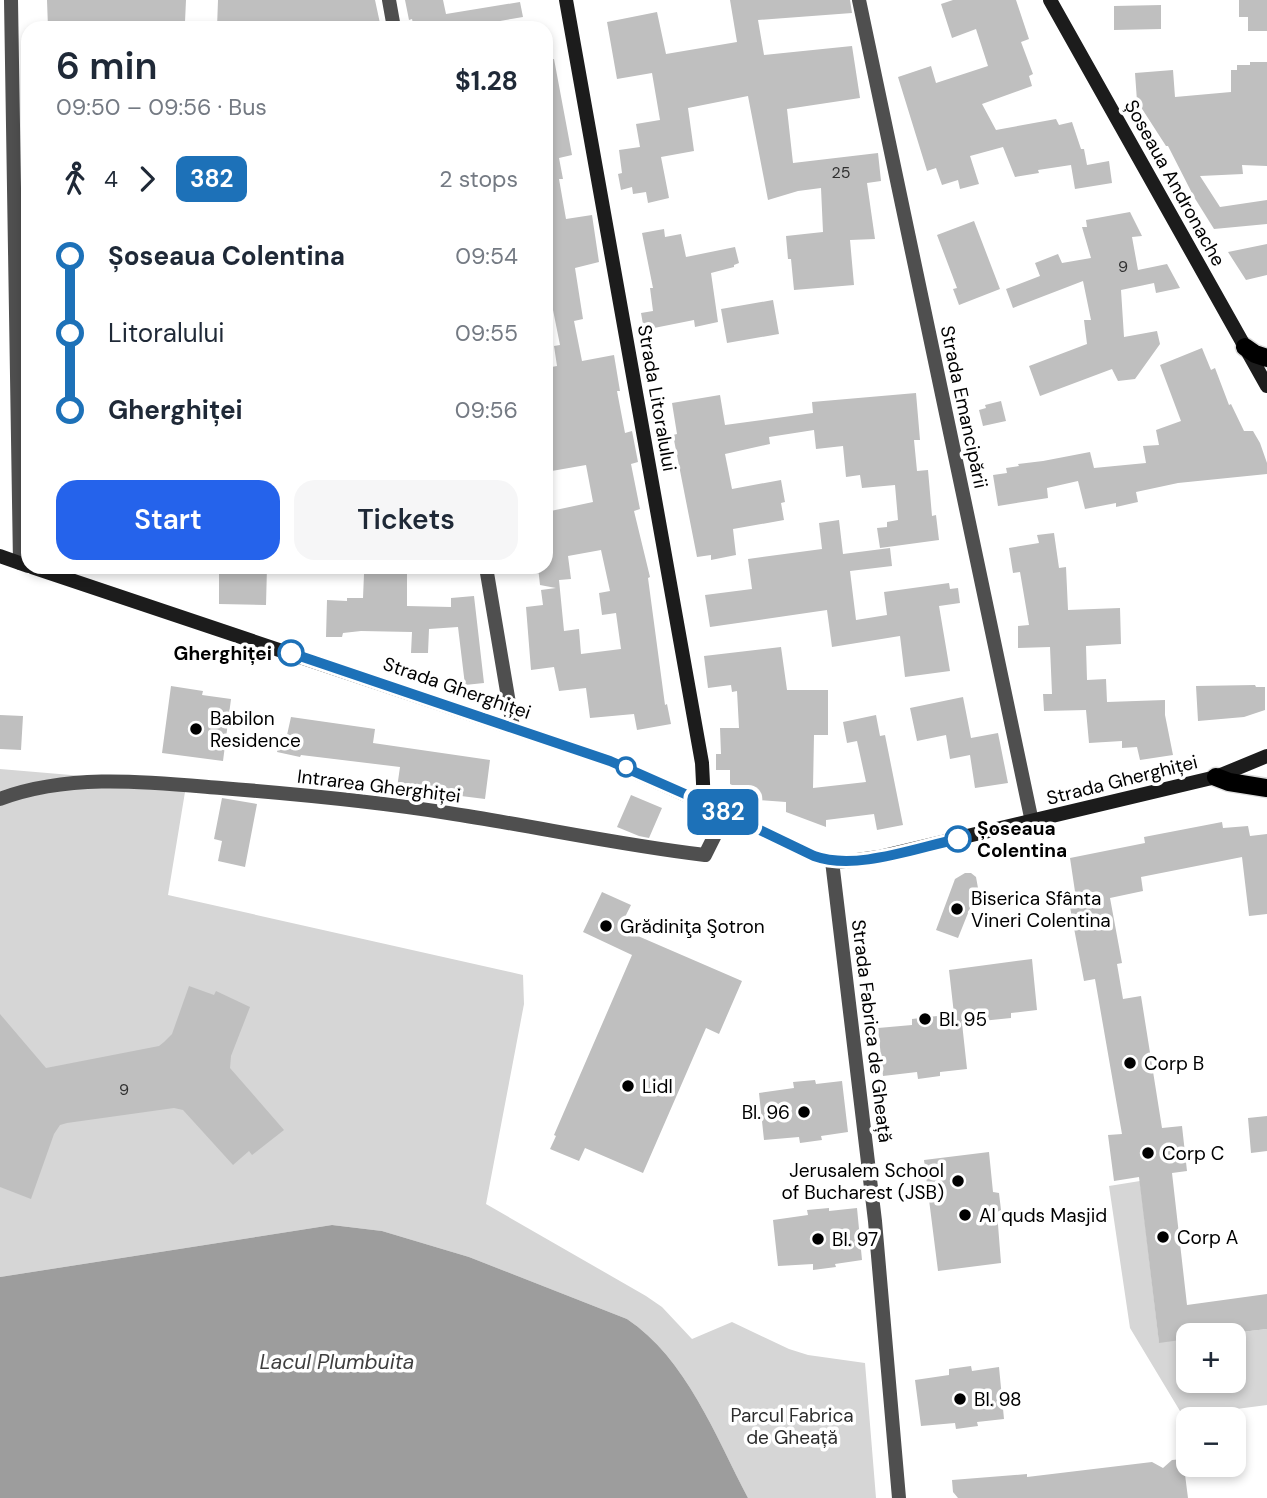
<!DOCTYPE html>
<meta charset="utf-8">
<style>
:root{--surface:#fff;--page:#f6f6f7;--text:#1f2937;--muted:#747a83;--accent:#2563eb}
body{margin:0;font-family:"DM Sans",sans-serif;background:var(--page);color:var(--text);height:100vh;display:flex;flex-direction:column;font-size:26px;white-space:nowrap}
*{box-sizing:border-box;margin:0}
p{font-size:23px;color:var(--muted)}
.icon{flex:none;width:38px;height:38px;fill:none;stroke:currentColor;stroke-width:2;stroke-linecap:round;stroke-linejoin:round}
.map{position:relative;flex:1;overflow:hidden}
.panel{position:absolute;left:21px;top:21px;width:532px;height:553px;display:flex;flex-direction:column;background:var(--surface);border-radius:21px;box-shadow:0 4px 10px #0003}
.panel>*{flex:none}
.badge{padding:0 14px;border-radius:10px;font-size:24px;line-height:46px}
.fabs{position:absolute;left:1176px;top:1323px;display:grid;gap:14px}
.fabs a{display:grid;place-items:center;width:70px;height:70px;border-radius:14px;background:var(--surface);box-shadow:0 4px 10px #0003;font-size:35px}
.map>.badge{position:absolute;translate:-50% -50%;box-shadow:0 0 0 4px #fff}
.legs{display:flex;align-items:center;gap:10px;height:77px;padding:0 35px;font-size:23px}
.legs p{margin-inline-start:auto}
.overview{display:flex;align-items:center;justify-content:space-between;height:119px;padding:0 35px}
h1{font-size:38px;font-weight:600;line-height:52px}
.cta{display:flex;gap:14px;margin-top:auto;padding:14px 35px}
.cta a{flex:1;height:80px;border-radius:21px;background:var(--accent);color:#fff;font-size:28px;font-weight:600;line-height:80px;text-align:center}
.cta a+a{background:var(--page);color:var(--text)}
ul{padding:0 35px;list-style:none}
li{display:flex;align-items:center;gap:24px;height:77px;font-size:26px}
li i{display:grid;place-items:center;width:10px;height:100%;margin:0 9px;background:currentColor}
li i::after{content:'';width:18px;height:18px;margin:-9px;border:5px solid;border-radius:50%;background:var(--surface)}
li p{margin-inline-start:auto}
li:first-child i{background:linear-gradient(#0000 50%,currentColor 0)}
li:last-child i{background:linear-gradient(currentColor 50%,#0000 0)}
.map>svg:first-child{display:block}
.green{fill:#d6d6d6}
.water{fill:#9d9d9d}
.building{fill:#bfbfbf;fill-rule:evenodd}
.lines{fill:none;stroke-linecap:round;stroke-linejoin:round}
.primary-casing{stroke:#dbdbdb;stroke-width:21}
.street{stroke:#4f4f4f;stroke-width:14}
.secondary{stroke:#1c1c1c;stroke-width:14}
.primary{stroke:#000;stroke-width:18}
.line-1-casing{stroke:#fff;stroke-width:16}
.line-1{stroke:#1d71b8;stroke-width:10}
.stop-1-dot{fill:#fff;stroke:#1d71b8;stroke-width:3.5}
.poi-dot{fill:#000;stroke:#fff;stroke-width:2.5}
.labels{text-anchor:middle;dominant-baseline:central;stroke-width:7;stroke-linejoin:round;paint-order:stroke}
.number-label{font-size:16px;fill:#303030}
.street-label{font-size:19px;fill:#000;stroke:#fff}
.stop-label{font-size:19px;font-weight:bold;fill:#000;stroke:#fff;text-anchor:end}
.poi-label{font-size:19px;fill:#000;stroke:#fff;text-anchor:start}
.park-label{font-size:19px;fill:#2d2d2d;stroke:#fff}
.water-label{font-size:21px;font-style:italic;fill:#3e3e3e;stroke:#fff}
</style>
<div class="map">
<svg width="1267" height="1498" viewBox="0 0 1267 1498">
<rect width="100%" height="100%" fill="#fff"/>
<!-- green -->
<path class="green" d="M0,769L142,781L185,792L168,895L523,975L524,1004L486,1204L646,1296L662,1307L692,1339L732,1322L789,1349L808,1355L865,1363L876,1498H748C716,1437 686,1358 627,1319L469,1257L382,1231L332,1225L0,1277Z
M1140,1181L1159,1342L1188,1339V1381H1234V1335H1216L1267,1329V1405L1183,1416L1130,1328L1109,1186Z"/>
<!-- water -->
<path class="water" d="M332,1225L382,1231L469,1257L627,1319C686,1358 716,1437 748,1498H0V1277Z"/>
<!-- building -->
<path class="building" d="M47,0H186L185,22H174V28H129V22L95,23V28H48Z
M218,0H375L381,28H283V24L235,25V28H217Z
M405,0H443L446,14L520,2L523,17L500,21L501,26L493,28H414L412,19L409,20Z
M730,0H850L852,13L758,20L764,55L852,46L860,98L787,109L793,163L878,153L881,181L867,183L875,239L850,240L854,285L794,290L791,259H788L786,236L823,232L821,188L798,191L768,200L748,96L688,108L694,151L661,157L669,198L648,203L646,192L633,194L632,187L621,190L618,174L622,173L619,150L640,147L636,124L660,120L652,73L617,79L607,22L657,12L666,54L737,42Z
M953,0H1016L1029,39L1021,42L1033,74L1029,76L1032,86L982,104L996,130L1056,119L1059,125L1072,122L1081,149H1084L1087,165L1109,161L1112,183L1075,189L1071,165L1038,170L1039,173L1015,177L1003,147L970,156L979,184L960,189L958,180L942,185L936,168L927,171L898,77L931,66L936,83L988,66L976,29L952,38L941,4Z
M1239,0H1267V31H1248V17H1239Z
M1161,5V29L1114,30V6Z
M546,59H554L572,155L559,158L563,179H559L566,219L592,215L599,262L575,268L583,319L574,321L582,361L614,355L620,391H617L625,433L632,431L638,462L631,464L640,509L634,511L650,577L648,578L665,705L667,704L671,724L637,730L634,714L590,718L586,688L559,691L554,667L531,670L526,607L543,605L541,590L556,588L540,585L538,567H546V512L593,502L586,465L546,472V416L552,415L546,368L557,366L554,346L560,345L551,300L546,301ZM601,550L610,591L599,593L602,615L616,613L621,649L581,654L579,629L564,631L559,580L571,579L568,556Z
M1250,62H1267V166L1242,165L1243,174L1200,176L1220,207L1267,200V224L1214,229L1194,197L1168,146H1166L1137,101L1135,73L1173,70L1175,97L1231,92V70H1237V65H1250Z
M1130,212L1142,236L1132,237L1138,270L1167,264L1180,288L1156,293L1154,283L1121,290L1124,337L1157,331L1160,344L1135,379L1118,381L1112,369L1040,396L1029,366L1087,344L1084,320H1091L1083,281L1013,308L1006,289L1040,276L1035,263L1058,254L1062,263L1091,258L1082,227H1087L1086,220Z
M974,221L1000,289L959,305L953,289L957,288L937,235Z
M664,229L665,237L681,234L686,257L735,247L739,263L734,265V267L711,273L718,322L695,327L694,320L644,330L641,313L653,311L650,288H653L642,233Z
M1267,244V275L1246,280L1228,252Z
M773,300L779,334L727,343L721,309Z
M1202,348L1211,370L1215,368L1229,405L1231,404L1244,431H1253L1260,443L1267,463V474L1178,483L1136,492L1138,502L1116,507V503L1085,509L1078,481L1047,488L1048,498L998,506L993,475L1007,473L1006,468L1019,466L1018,464L1043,461L1090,452L1094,468L1146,463L1143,446L1159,445L1156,430L1181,421L1160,365Z
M916,393L920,440H914L917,471L928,470L932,516L936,515L939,540L880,548L877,528L887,527V522L898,520L895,485L862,488L860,475L846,477L843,446L816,449L814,430L769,437L770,444L725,454L732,489L781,480L785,502L781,503L784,520L733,529L736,555L711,560V555L697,557L673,435L677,434L672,403L720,395L725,425L813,413L812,402Z
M1001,401L1006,421L983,426L979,410L986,408L985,405Z
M839,520L843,554L890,548L892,566L850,571L856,620L887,615L884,592L949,583L950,589L958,588L960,603L939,606L950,671L905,677L900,636L832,647L827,610L710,627L705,595L752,589L748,559L822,549L819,523Z
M1054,533L1059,568L1066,567L1068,610L1120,608L1121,644L1086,646L1087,680L1106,679L1107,702L1165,700V715L1173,755L1140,760L1137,747L1122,748V741L1089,743L1086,710L1044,711L1043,694H1052L1050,647L1018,648V626L1029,625L1020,572L1013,573L1009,548L1039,543L1037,535Z
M219,567H267L266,605L219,604Z
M384,567H407V606L451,607V598L474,596L484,683L465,685L458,627L429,629L428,653H411L412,632L361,631L343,633L342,637H326L327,600L347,601V598H363L364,574H383Z
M781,647L787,690H828V735H814L813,788L866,782L857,741L847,743L843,722L876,715L880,736L885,735L903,825L877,830L874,814L826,820V827L786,812V802L758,800V798L730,784V770H716V754H721L720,728H739L737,691L732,692L731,685L708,688L704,656Z
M1255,685L1256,687H1265V710L1244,717L1198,721L1196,686Z
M171,686L203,691L202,695L231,699L223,761L162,753Z
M963,697L971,738L998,733L1008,783L975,788L970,755L950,759L946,735L917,741L910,708Z
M0,715L23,716L21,750L0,749Z
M291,717L375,729L373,743L490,760L485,799L397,788L400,767L301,755L300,757L277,752L281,734L287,735Z
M631,795L662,808L649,838L639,836L617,827Z
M222,798L257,804L245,867L218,861L222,841L214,839Z
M1222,822L1223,828L1248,826L1250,836L1267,834V914L1249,916L1242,857L1141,877L1143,891L1110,898L1122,963L1117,964L1123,999L1141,996L1162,1128L1182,1126L1187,1171L1172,1173L1187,1305L1267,1294V1329L1216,1335H1188V1339L1159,1343L1139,1177L1114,1181L1108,1135L1122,1134L1095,979L1084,981L1070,907L1077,905L1070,858L1145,843L1144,837Z
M965,873H971L976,877L978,888L958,938L936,930L955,879Z
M602,892L631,905L625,917L629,919L624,930L742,981L719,1034L706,1028L643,1173L585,1148L579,1161L550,1149L556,1136L554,1135L632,955L583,932Z
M1032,959L1037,1010L1011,1013V1018L962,1023L967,1069L940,1072V1076L918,1079L917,1072L883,1076L878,1028L912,1025V1019L954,1014L949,970Z
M189,986L214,995L216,991L250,1007L231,1056L230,1068L284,1130L252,1155L249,1151L233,1165L183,1110L174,1108L67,1123L60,1125L54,1134L31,1199L0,1187V1014L46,1068L159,1046L164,1042L172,1034Z
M815,1080L816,1084L842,1081L848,1132L821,1136L822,1140L800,1143L799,1137L764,1140L759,1093L794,1088L793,1082Z
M1267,1116V1151L1251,1153L1248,1118Z
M989,1152L993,1192L999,1193L1001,1210L997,1212L1001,1263L938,1271L924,1160Z
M829,1208V1211L857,1208L862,1260L835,1264L836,1267L813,1270V1264L778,1266L773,1220L808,1215L807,1210Z
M971,1366L972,1371L999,1367L1004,1419L977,1422L978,1426L956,1429L955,1423L921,1426L915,1380L949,1375V1369Z
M1183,1459L1188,1498H958L953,1492L952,1480L1027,1474V1477L1152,1462L1163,1468L1172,1460Z"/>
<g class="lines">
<defs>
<path id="primary" d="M1245,347L1255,354L1267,358
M1216,777L1229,782L1267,788"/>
</defs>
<!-- primary casing -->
<use href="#primary" class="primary-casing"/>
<!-- street -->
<path class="street" d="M11,0L20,563
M389,0L394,28
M859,0L1032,822
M486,567L513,727
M0,799C70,773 148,782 221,788C297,794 373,801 448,813C534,826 619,845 705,855L726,813
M832,861L875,1221L899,1498"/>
<!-- secondary -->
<path class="secondary" d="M566,0L702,763L704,803
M1050,0L1267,386
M0,556L28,566
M32,567L610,761L704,803L814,856L832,861L843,862L879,857L1216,777L1267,756"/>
<!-- primary -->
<use href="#primary" class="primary"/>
</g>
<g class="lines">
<defs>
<path id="line-1" d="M291,653L610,761L685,794L814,856C856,871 915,848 958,839"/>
</defs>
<!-- line-1 casing -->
<use href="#line-1" class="line-1-casing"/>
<!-- line-1 -->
<use href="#line-1" class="line-1"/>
</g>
<!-- markers -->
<g class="stop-1-dot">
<circle cx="291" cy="653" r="12"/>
<circle cx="626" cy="767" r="9"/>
<circle cx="958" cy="839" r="12"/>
</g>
<g class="poi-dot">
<circle cx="196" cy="729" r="7"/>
<circle cx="957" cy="909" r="7"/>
<circle cx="606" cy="926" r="7"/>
<circle cx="925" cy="1019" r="7"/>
<circle cx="1130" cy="1063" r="7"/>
<circle cx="628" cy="1086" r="7"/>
<circle cx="804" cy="1112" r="7"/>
<circle cx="1148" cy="1153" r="7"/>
<circle cx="958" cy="1181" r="7"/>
<circle cx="965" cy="1215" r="7"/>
<circle cx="1163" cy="1237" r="7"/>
<circle cx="818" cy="1239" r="7"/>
<circle cx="960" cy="1399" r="7"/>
</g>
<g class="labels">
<!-- number labels -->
<g class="number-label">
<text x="841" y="172">25</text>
<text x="1123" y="266">9</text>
<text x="124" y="1089">9</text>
</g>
<!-- street labels -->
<g class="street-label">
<text transform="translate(1175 183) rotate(61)">Șoseaua Andronache</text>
<text transform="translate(657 398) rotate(80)">Strada Litoralului</text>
<text transform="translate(964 407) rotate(78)">Strada Emancipării</text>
<text transform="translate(457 688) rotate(19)">Strada Gherghiței</text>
<text transform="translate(1122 780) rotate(-14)">Strada Gherghiței</text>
<text transform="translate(379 786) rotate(7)">Intrarea Gherghiței</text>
<text transform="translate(872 1031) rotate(83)">Strada Fabrica de Gheață</text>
</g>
<!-- stop labels -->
<g class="stop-label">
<text x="272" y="653">Gherghiței</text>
<text x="977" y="828" text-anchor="start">Șoseaua<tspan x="977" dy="22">Colentina</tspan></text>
</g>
<!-- poi labels -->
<g class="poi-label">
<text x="210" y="718">Babilon<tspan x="210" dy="22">Residence</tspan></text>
<text x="971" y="898">Biserica Sfânta<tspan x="971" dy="22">Vineri Colentina</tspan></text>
<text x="620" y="926">Grădiniţa Şotron</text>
<text x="939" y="1019">Bl. 95</text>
<text x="1144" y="1063">Corp B</text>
<text x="642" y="1086">Lidl</text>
<text x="790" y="1112" text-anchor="end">Bl. 96</text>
<text x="1162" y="1153">Corp C</text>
<text x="944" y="1170" text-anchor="end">Jerusalem School<tspan x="944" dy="22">of Bucharest (JSB)</tspan></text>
<text x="979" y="1215">Al quds Masjid</text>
<text x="1177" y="1237">Corp A</text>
<text x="832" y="1239">Bl. 97</text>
<text x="974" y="1399">Bl. 98</text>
</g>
<!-- park labels -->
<g class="park-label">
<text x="792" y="1415">Parcul Fabrica<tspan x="792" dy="22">de Gheață</tspan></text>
</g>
<!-- water labels -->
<g class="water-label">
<text x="337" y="1362">Lacul Plumbuita</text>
</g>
</g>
</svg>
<div class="fabs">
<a>+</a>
<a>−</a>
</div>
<b class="badge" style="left:723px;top:812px;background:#1d71b8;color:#fff">382</b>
<section class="panel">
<div class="overview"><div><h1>6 min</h1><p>09:50 – 09:56 · Bus</p></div><b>$1.28</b></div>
<div class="legs"><svg class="icon" aria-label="walk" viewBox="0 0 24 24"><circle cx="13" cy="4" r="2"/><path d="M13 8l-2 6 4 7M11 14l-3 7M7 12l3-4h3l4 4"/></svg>4<svg class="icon" aria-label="forward" viewBox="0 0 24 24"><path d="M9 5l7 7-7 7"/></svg><b class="badge" style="background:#1d71b8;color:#fff">382</b><p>2 stops</p></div>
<ul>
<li><i style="color:#1d71b8"></i><b>Șoseaua Colentina</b><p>09:54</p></li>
<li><i style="color:#1d71b8"></i><span>Litoralului</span><p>09:55</p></li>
<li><i style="color:#1d71b8"></i><b>Gherghiței</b><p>09:56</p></li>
</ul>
<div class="cta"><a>Start</a><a>Tickets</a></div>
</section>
</div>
